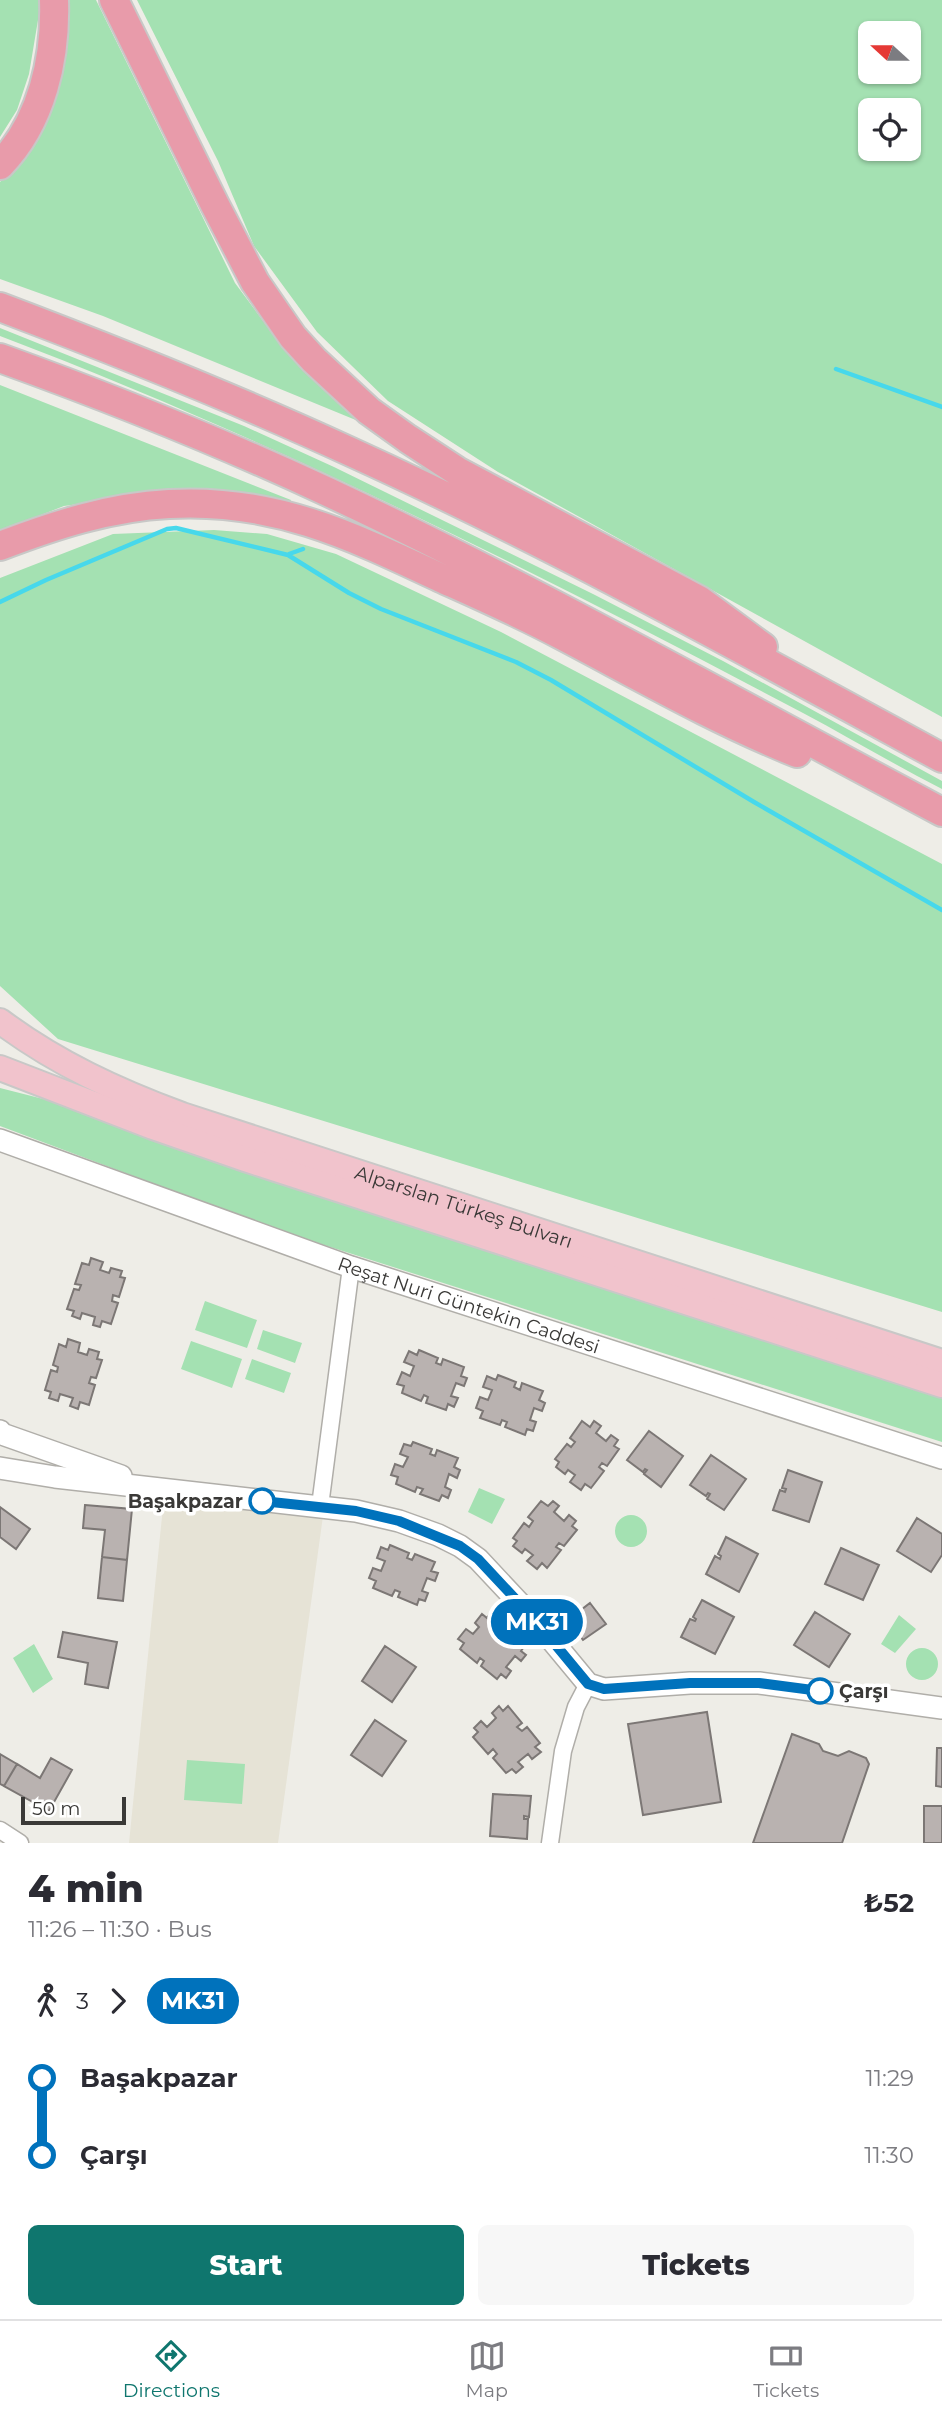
<!DOCTYPE html>
<meta charset="utf-8">
<style>
:root{--surface:#fff;--page:#f7f7f7;--text:#2b2b33;--muted:#7c7c81;--line:#e1e1e2;--accent:#0f766e}
body{margin:0;font-family:Montserrat,sans-serif;background:var(--page);color:var(--text);height:100vh;display:flex;flex-direction:column;font-size:26px;white-space:nowrap}
*{box-sizing:border-box;margin:0}
p{font-size:23px;color:var(--muted)}
.icon{flex:none;width:38px;height:38px;fill:none;stroke:currentColor;stroke-width:2;stroke-linecap:round;stroke-linejoin:round}
.map{position:relative;height:1843px;overflow:hidden}
.drawer{display:flex;flex-direction:column;background:var(--surface);flex:1}
.drawer>*{flex:none}
.badge{padding:0 14px;border-radius:23px;font-size:24px;line-height:46px}
.needle{width:46px;rotate:291deg}
.tools{position:absolute;left:858px;top:21px;display:grid;gap:14px}
.tools a{display:grid;place-items:center;width:63px;height:63px;border-radius:10px;background:var(--surface);box-shadow:0 2px 5px #0004;font-size:35px}
.scale{position:absolute;left:21px;bottom:18px;width:105px;box-sizing:border-box;padding-left:7px;border:4px solid #3a3937;border-top:0;font-size:19px;line-height:24px;white-space:nowrap;color:#3a3937;-webkit-text-stroke:5px #fff;paint-order:stroke}
.map>.badge{position:absolute;translate:-50% -50%;box-shadow:0 0 0 4px #fff}
.legs{display:flex;align-items:center;gap:10px;height:77px;padding:0 28px;font-size:23px}
.legs p{margin-inline-start:auto}
.summary{display:flex;align-items:center;justify-content:space-between;height:119px;padding:0 28px}
h1{font-size:38px;font-weight:800;line-height:52px}
.button{display:flex;gap:14px;margin-top:auto;padding:14px 28px}
.button a{flex:1;height:80px;border-radius:10px;background:var(--accent);color:#fff;font-size:28px;font-weight:800;line-height:80px;text-align:center}
.button a+a{background:var(--page);color:var(--text)}
ul{padding:0 28px;list-style:none}
li{display:flex;align-items:center;gap:24px;height:77px;font-size:26px}
li i{display:grid;place-items:center;width:10px;height:100%;margin:0 9px;background:currentColor}
li i::after{content:'';width:18px;height:18px;margin:-9px;border:5px solid;border-radius:50%;background:var(--surface)}
li p{margin-inline-start:auto}
li:first-child i{background:linear-gradient(#0000 50%,currentColor 0)}
li:last-child i{background:linear-gradient(currentColor 50%,#0000 0)}
.tab-bar{display:flex;justify-content:space-around;align-items:center;height:98px;border-top:2px solid var(--line);background:var(--surface);font-size:19px;color:var(--muted)}
.tab-bar a{display:grid;justify-items:center;gap:4px}
.tab-bar .current{color:var(--accent)}
.map>svg:first-child{display:block}
.built{fill:#e6e3d6}
.green{fill:#a4e1b2;fill-rule:evenodd}
.lines{fill:none;stroke-linecap:round;stroke-linejoin:round}
.stream{stroke:#47d8eb;stroke-width:4.5}
.building{fill:#b9b2b0;stroke:#7c7775;stroke-width:2}
.street-casing{stroke:#b0aea9;stroke-width:19}
.secondary-casing{stroke:#b0aea9;stroke-width:24}
.primary-casing{stroke:#c8c8c7;stroke-width:28}
.highway-casing{stroke:#c8c8c7;stroke-width:32}
.street{stroke:#fff;stroke-width:16}
.secondary{stroke:#fff;stroke-width:21}
.primary{stroke:#f1c3cc;stroke-width:24}
.highway{stroke:#e89baa;stroke-width:28}
.line-1-casing{stroke:#fff;stroke-width:16}
.line-1{stroke:#0072bc;stroke-width:10}
.stop-1-dot{fill:#fff;stroke:#0072bc;stroke-width:3.5}
.labels{text-anchor:middle;dominant-baseline:central;stroke-width:7;stroke-linejoin:round;paint-order:stroke}
.street-label{font-size:19px;fill:#3a3937;stroke:#fff}
.stop-label{font-size:19px;font-weight:bold;fill:#3a3937;stroke:#fff;text-anchor:end}
</style>
<div class="map">
<svg width="942" height="1843" viewBox="0 0 942 1843">
<rect width="100%" height="100%" fill="#eeede7"/>
<!-- built -->
<path class="built" d="M164,1497L323,1516L278,1843H129Z"/>
<!-- green -->
<path class="green" d="M0,0H39L40,8L29,74L17,110L0,137Z
M67,0H96L235,283L275,337L319,384L363,423L103,316L0,279V182L19,163L55,98L67,50Z
M137,0H942V717L498,472L388,401L317,332L254,246L218,161ZM870,33H908V72H870ZM870,110H908V149H870Z
M0,328L244,426L334,467L593,594L723,661L942,781V789C895,765 850,738 803,713C541,575 277,441 0,336Z
M0,385L291,500L290,502L232,494L115,499L64,506L0,531Z
M214,530L267,534L336,554L501,632L942,864V1312L58,1039L0,986V578L113,534Z
M0,1088L63,1104L942,1394V1442L277,1230L0,1126Z
M205,1301L257,1320L247,1348L195,1330Z
M263,1330L302,1343L295,1363L257,1349Z
M191,1341L242,1359L232,1388L181,1369Z
M252,1359L291,1373L284,1393L245,1379Z
M479,1488L505,1499L492,1524L468,1512Z
M615 1531a16 16 0 1 1 32 0a16 16 0 1 1-32 0Z
M899,1615L916,1629L895,1653L881,1644Z
M34,1644L53,1679L33,1693L13,1658Z
M906 1664a16 16 0 1 1 32 0a16 16 0 1 1-32 0Z
M187,1760L245,1764L242,1804L184,1800Z"/>
<g class="lines">
<!-- stream -->
<path class="stream" d="M836,369L942,407
M289,554L303,549
M0,602L46,580L167,529L176,528L288,555L349,593L381,609L516,662L551,680L754,802L942,910"/>
</g>
<!-- building -->
<path class="building" d="M91,1258L103,1262L100,1270L109,1273L111,1268L122,1271L120,1277L125,1278L119,1297L113,1295L112,1301L118,1303L111,1324L102,1321L100,1327L93,1325L95,1317L82,1313L80,1319L72,1316L74,1311L67,1309L74,1289L79,1290L81,1285L75,1284L82,1263L89,1265Z
M68,1339L80,1343L78,1352L87,1355L89,1349L99,1352L97,1359L102,1360L96,1378L91,1377L89,1383L95,1385L89,1405L80,1402L78,1409L70,1406L73,1398L60,1394L58,1401L49,1398L51,1392L45,1390L51,1370L57,1372L58,1367L53,1365L59,1344L66,1347Z
M419,1350L438,1358L436,1363L441,1365L443,1359L464,1367L461,1376L467,1378L464,1386L456,1383L451,1396L458,1398L454,1407L448,1404L446,1410L426,1403L428,1397L424,1395L421,1401L402,1393L404,1386L397,1384L402,1372L410,1376L414,1366L404,1362L409,1351L417,1355Z
M498,1375L516,1382L514,1387L520,1390L522,1383L543,1391L539,1400L545,1403L542,1411L534,1408L530,1420L536,1422L533,1431L527,1429L525,1435L505,1427L507,1422L502,1420L500,1425L480,1418L483,1411L476,1408L480,1397L488,1400L492,1390L483,1387L487,1376L496,1380Z
M582,1421L590,1427L594,1421L601,1426L596,1433L606,1441L611,1435L618,1440L614,1446L619,1449L607,1466L602,1463L599,1467L604,1471L591,1488L585,1484L581,1490L570,1482L575,1475L568,1470L565,1474L556,1467L559,1462L555,1459L567,1444L571,1447L575,1442L570,1438Z
M649,1431L683,1456L661,1487L644,1474L647,1470L645,1469L643,1472L627,1460Z
M413,1442L432,1449L430,1454L435,1456L437,1450L458,1458L454,1467L460,1470L457,1478L449,1474L445,1487L451,1490L448,1498L442,1495L439,1501L420,1494L423,1489L417,1487L415,1492L396,1484L398,1477L391,1475L395,1464L403,1467L408,1457L400,1454L404,1444L411,1446Z
M711,1455L746,1479L724,1510L707,1499L710,1494L708,1493L706,1496L690,1485Z
M788,1470L822,1482L809,1522L773,1510L780,1490L785,1492L786,1489L782,1488Z
M541,1501L548,1506L553,1501L559,1506L554,1512L564,1521L569,1515L576,1521L572,1526L577,1530L564,1546L559,1543L556,1547L561,1550L547,1568L542,1563L537,1569L527,1561L533,1555L525,1549L522,1553L513,1546L517,1541L513,1538L524,1523L529,1527L533,1521L528,1517Z
M85,1505L132,1509L127,1560L102,1557L105,1530L83,1528Z
M0,1507L30,1529L16,1549L0,1537Z
M917,1518L942,1534V1555L931,1572L897,1551Z
M726,1537L758,1554L739,1592L706,1574L715,1556L720,1559L721,1556L718,1554Z
M390,1545L409,1553L407,1558L412,1560L415,1554L435,1562L431,1571L438,1573L435,1581L427,1578L422,1591L428,1593L425,1601L419,1599L417,1605L398,1597L400,1592L395,1590L392,1596L373,1588L376,1581L369,1578L373,1568L381,1571L385,1561L377,1558L381,1547L388,1550Z
M841,1548L879,1565L863,1600L825,1584Z
M102,1557L127,1560L123,1601L98,1598Z
M702,1600L734,1617L715,1654L681,1637L690,1619L695,1621L696,1619L693,1617Z
M590,1603L606,1624L583,1640L568,1620Z
M815,1612L850,1634L829,1667L794,1645Z
M482,1614L487,1618L490,1614L505,1626L501,1631L506,1635L510,1630L527,1643L521,1651L526,1655L521,1661L515,1656L506,1667L511,1671L506,1678L501,1674L497,1679L481,1666L484,1661L480,1658L477,1663L460,1649L464,1643L458,1639L466,1629L473,1634L479,1627L475,1623Z
M63,1632L117,1642L108,1688L85,1684L88,1663L58,1657Z
M385,1646L416,1667L392,1702L362,1681Z
M499,1706L503,1711L508,1706L522,1723L517,1727L522,1731L527,1727L540,1743L535,1747L541,1752L532,1759L528,1754L518,1762L523,1767L516,1773L512,1769L506,1773L493,1758L497,1754L493,1749L488,1754L473,1737L478,1732L474,1728L481,1721L487,1727L496,1718L492,1713Z
M707,1712L721,1802L643,1815L628,1724Z
M375,1720L406,1741L382,1776L351,1755Z
M792,1734L819,1744L823,1751L838,1756L849,1751L866,1758L869,1764L842,1843H753Z
M937,1748H942V1787L936,1786Z
M0,1754L17,1764L4,1786L0,1784Z
M51,1758L72,1770L49,1811L4,1786L17,1764L40,1778Z
M493,1794L531,1796L529,1817L524,1816V1819H528L527,1839L490,1836Z
M924,1806H942V1843H924Z"/>
<g class="lines">
<defs>
<path id="street" d="M320,1506L351,1267
M0,1830L20,1843
M550,1843L563,1751L576,1707L588,1684"/>
<g id="secondary">
<path id="s1" d="M0,1140L351,1267L942,1458"/>
<path d="M0,1431L2,1434L121,1476"/>
<path d="M0,1468L55,1477L356,1511L399,1521L438,1535L460,1546L478,1559L535,1620L588,1684L604,1689L690,1683H759L942,1708"/>
</g>
<g id="primary">
<path id="s2" d="M0,1021C56,1063 117,1091 182,1115L942,1362"/>
<path d="M0,1068L153,1127L245,1159L942,1385"/>
</g>
<path id="highway" d="M114,0L215,205L255,282L293,337L314,360L369,411L408,439L457,471L699,600L763,647
M0,165C42,122 56,58 54,0
M0,307C119,352 236,399 351,452C553,544 747,652 942,758
M0,358C111,398 221,442 328,492C537,590 738,704 942,812
M0,546C55,525 110,507 169,504C273,498 350,535 441,578C481,596 522,614 561,635C639,676 715,720 797,753"/>
</defs>
<!-- street casing -->
<use href="#street" class="street-casing"/>
<!-- secondary casing -->
<use href="#secondary" class="secondary-casing"/>
<!-- primary casing -->
<use href="#primary" class="primary-casing"/>
<!-- highway casing -->
<use href="#highway" class="highway-casing"/>
<!-- street -->
<use href="#street" class="street"/>
<!-- secondary -->
<use href="#secondary" class="secondary"/>
<!-- primary -->
<use href="#primary" class="primary"/>
<!-- highway -->
<use href="#highway" class="highway"/>
</g>
<g class="lines">
<defs>
<path id="line-1" d="M262,1501L356,1511L399,1521L460,1546L478,1559L535,1620L588,1684L604,1689L690,1683H759L820,1691"/>
</defs>
<!-- line-1 casing -->
<use href="#line-1" class="line-1-casing"/>
<!-- line-1 -->
<use href="#line-1" class="line-1"/>
</g>
<!-- markers -->
<g class="stop-1-dot">
<circle cx="262" cy="1501" r="12"/>
<circle cx="820" cy="1691" r="12"/>
</g>
<g class="labels">
<!-- street labels -->
<g class="street-label">
<text stroke="none"><textPath href="#s2" startOffset="502">Alparslan Türkeş Bulvarı</textPath></text>
<text stroke="none"><textPath href="#s1" startOffset="497">Reşat Nuri Güntekin Caddesi</textPath></text>
</g>
<!-- stop labels -->
<g class="stop-label">
<text x="243" y="1501">Başakpazar</text>
<text x="839" y="1691" text-anchor="start">Çarşı</text>
</g>
</g>
</svg>
<div class="tools">
<a><svg class="needle" viewBox="-14 -14 28 28"><path d="M0-13l5 13h-10z" fill="#e53935"/><path d="M0 13l5-13h-10z" fill="#7c7c81"/></svg></a>
<a><svg class="icon" aria-label="locate" viewBox="0 0 24 24"><circle cx="12" cy="12" r="6"/><path d="M12 2v4M12 18v4M2 12h4M18 12h4"/></svg></a>
</div>
<div class="scale">50 m</div>
<b class="badge" style="left:537px;top:1622px;background:#0072bc;color:#fff">MK31</b>
</div>
<section class="drawer">
<div class="summary"><div><h1>4 min</h1><p>11:26 – 11:30 · Bus</p></div><b>₺52</b></div>
<div class="legs"><svg class="icon" aria-label="walk" viewBox="0 0 24 24"><circle cx="13" cy="4" r="2"/><path d="M13 8l-2 6 4 7M11 14l-3 7M7 12l3-4h3l4 4"/></svg>3<svg class="icon" aria-label="forward" viewBox="0 0 24 24"><path d="M9 5l7 7-7 7"/></svg><b class="badge" style="background:#0072bc;color:#fff">MK31</b></div>
<ul>
<li><i style="color:#0072bc"></i><b>Başakpazar</b><p>11:29</p></li>
<li><i style="color:#0072bc"></i><b>Çarşı</b><p>11:30</p></li>
</ul>
<div class="button"><a>Start</a><a>Tickets</a></div>
</section>
<nav class="tab-bar">
<a class="current"><svg class="icon" aria-label="directions" viewBox="0 0 24 24"><path d="M12 3l9 9-9 9-9-9zM9 14v-3h6M13 9l2 2-2 2"/></svg>Directions</a>
<a><svg class="icon" aria-label="map" viewBox="0 0 24 24"><path d="M3 6l6-2 6 2 6-2v14l-6 2-6-2-6 2zM9 4v14M15 6v14"/></svg>Map</a>
<a><svg class="icon" aria-label="tickets" viewBox="0 0 24 24"><path d="M3 7h18v10H3zM15 7v10"/></svg>Tickets</a>
</nav>
